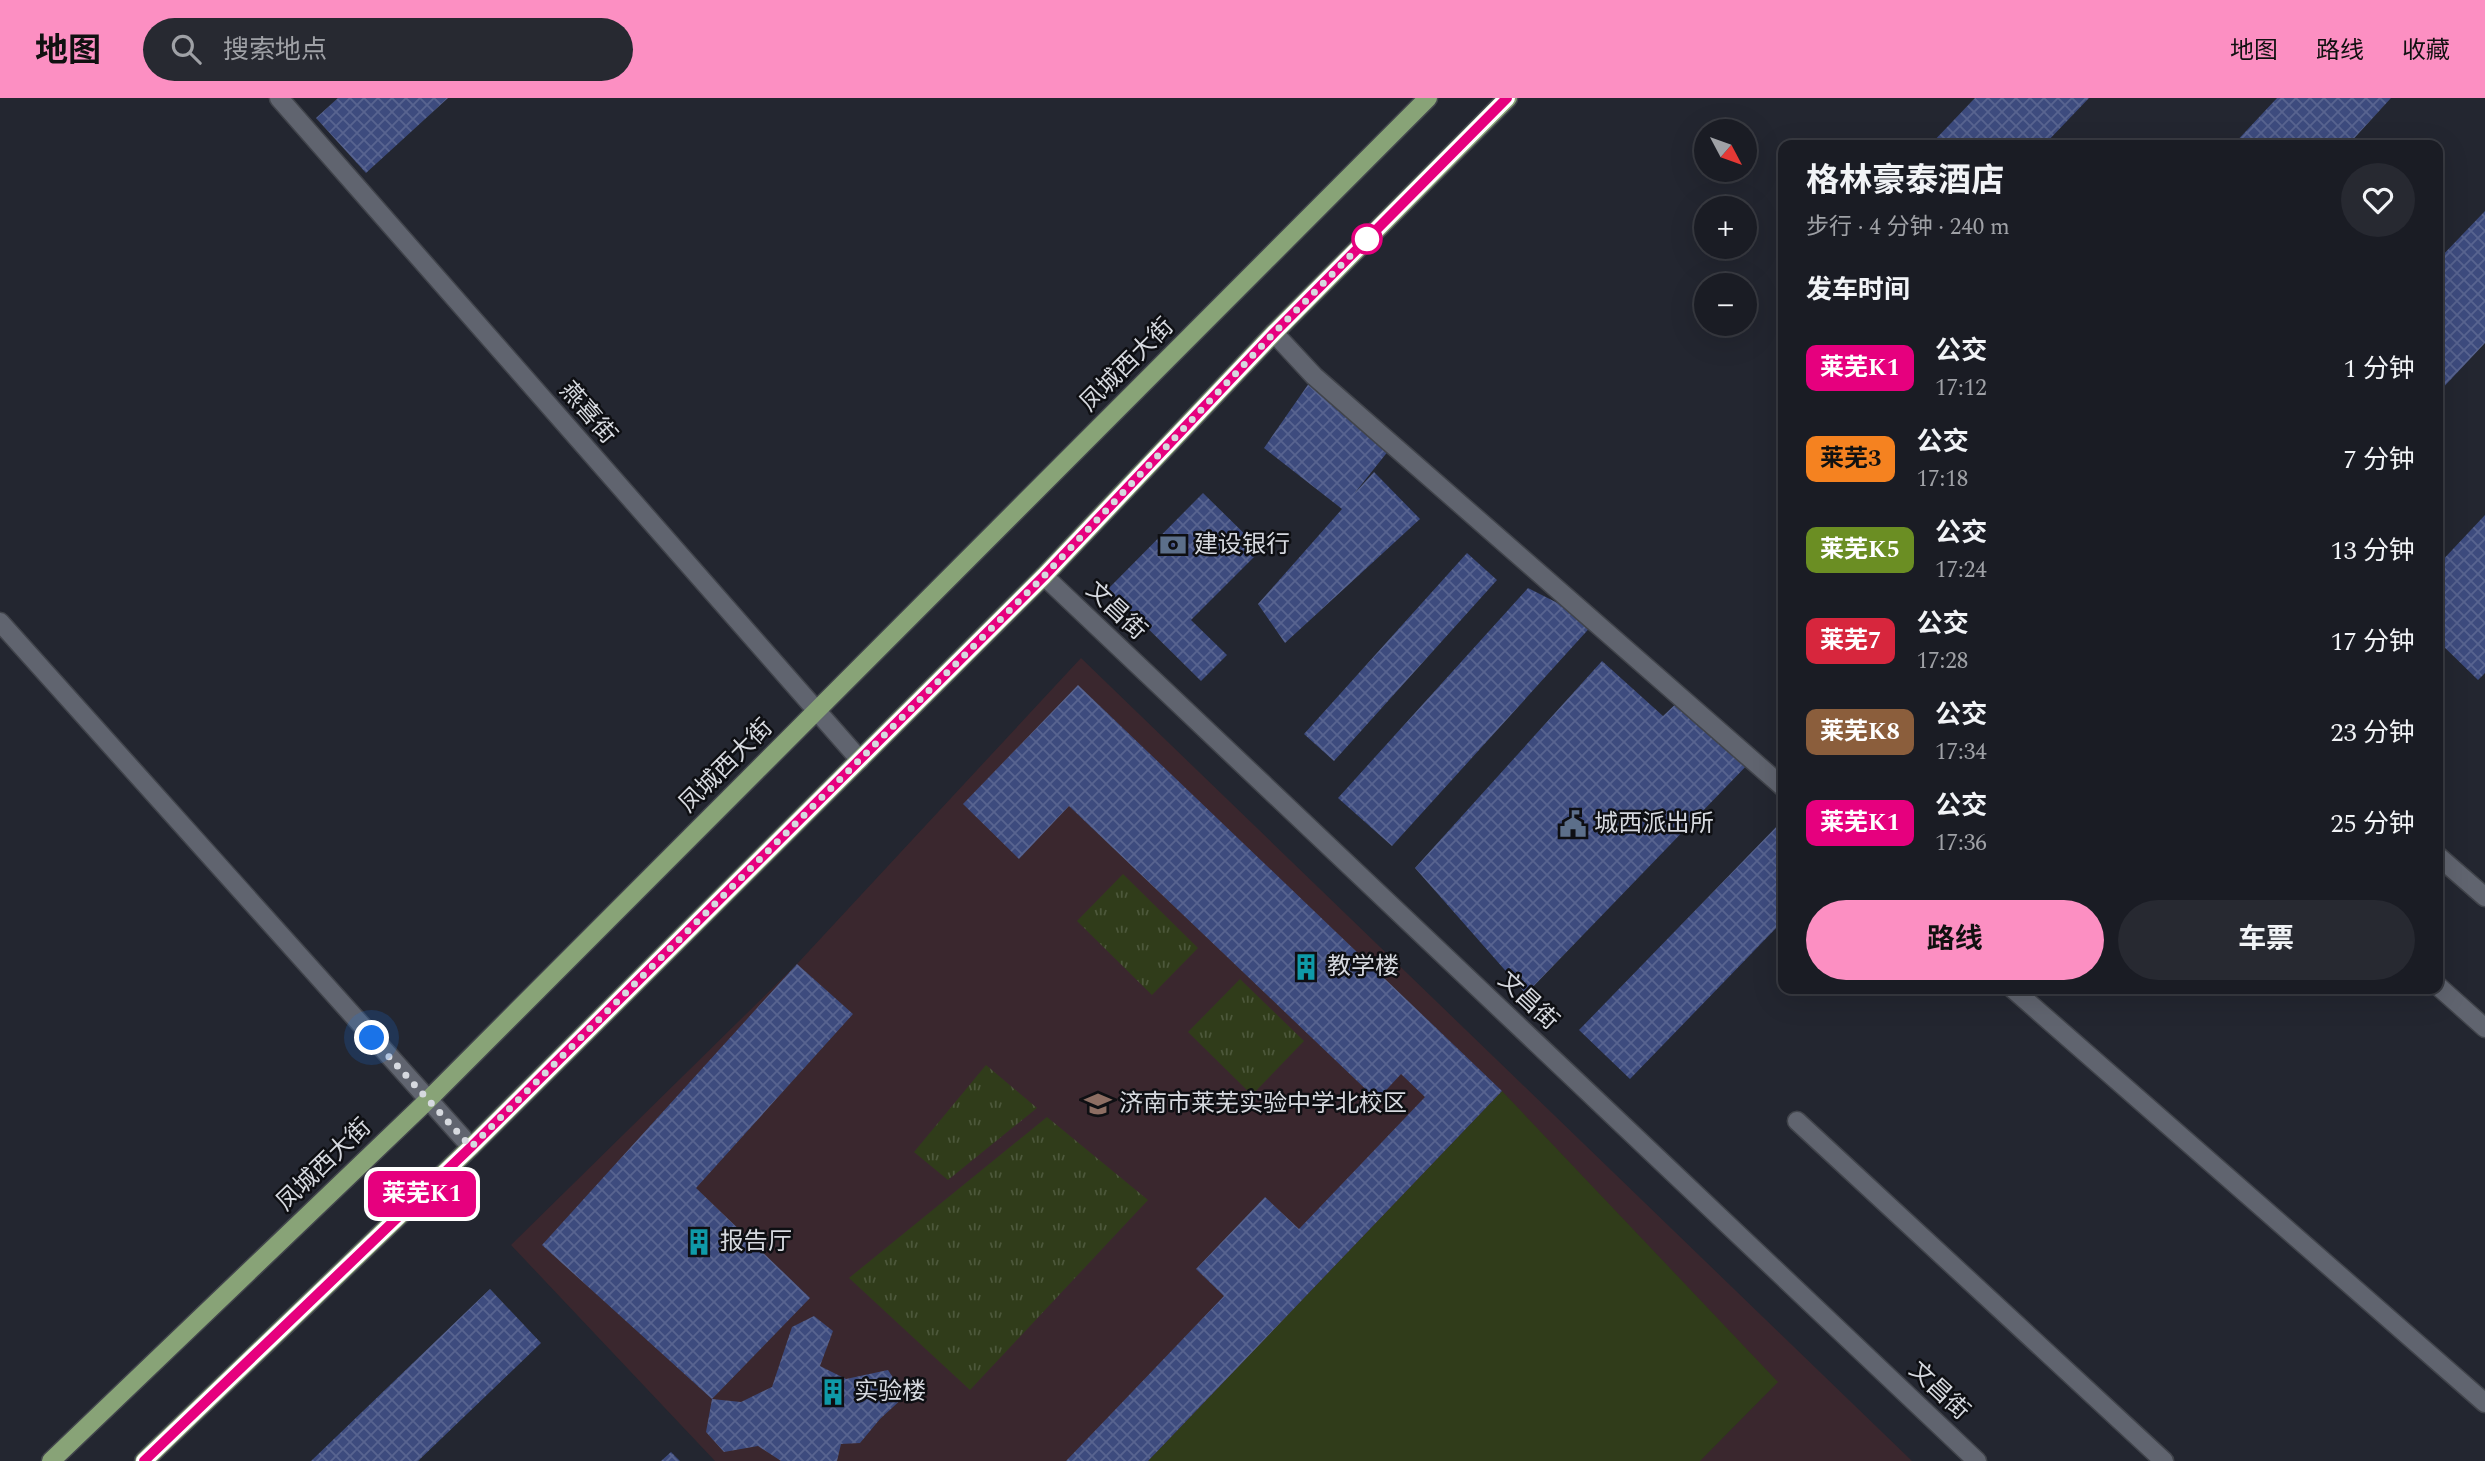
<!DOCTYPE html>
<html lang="zh">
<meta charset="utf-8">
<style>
:root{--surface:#1a1c24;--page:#272931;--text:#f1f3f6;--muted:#9fa1a6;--line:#383a41;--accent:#fc8fc2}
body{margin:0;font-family:Spectral,"Noto Sans SC",serif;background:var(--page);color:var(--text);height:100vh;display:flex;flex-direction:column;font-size:26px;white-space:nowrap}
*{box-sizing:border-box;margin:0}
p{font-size:23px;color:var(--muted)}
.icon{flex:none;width:38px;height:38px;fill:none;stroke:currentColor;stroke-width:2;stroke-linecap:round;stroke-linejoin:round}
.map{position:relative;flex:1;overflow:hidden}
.side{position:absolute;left:1778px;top:42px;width:665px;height:854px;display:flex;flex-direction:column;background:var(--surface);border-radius:14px;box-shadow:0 7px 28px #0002,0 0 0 2px var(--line)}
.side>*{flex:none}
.badge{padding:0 14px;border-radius:10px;font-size:24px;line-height:46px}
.needle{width:46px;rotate:131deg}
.fabs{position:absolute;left:1694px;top:21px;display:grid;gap:14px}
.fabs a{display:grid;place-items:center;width:63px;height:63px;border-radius:50%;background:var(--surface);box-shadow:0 7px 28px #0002,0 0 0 2px var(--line);font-size:35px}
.you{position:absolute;width:35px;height:35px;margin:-18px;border:5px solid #fff;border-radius:50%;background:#1a73e8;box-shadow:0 0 0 10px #1a73e833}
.map>.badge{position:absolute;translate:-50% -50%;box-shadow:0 0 0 4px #fff}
h2{padding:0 28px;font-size:26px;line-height:63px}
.round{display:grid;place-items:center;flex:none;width:74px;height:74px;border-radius:37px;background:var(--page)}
.head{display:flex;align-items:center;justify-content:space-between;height:119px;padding:0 28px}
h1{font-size:33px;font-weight:700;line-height:52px}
.button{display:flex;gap:14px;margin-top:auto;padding:14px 28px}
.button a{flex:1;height:80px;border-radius:42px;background:var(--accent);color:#111;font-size:28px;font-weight:700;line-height:80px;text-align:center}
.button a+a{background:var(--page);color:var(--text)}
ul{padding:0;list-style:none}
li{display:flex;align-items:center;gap:21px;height:91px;padding:0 28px}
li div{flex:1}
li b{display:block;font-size:26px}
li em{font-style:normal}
li .badge{min-width:77px;font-weight:700;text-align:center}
header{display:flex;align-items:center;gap:42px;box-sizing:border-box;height:98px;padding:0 35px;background:var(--accent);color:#111}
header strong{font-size:33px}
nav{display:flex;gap:38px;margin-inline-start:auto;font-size:24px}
.search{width:490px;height:63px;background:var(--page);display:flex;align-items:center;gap:18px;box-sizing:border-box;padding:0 24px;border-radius:38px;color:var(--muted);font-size:26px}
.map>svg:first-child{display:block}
.education{fill:#3a272e}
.grass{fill:url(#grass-tufts)}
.pitch{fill:#303c1a}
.building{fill:url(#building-cross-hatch)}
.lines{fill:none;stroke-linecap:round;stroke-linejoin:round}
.minor-casing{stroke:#41444b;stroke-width:21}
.major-casing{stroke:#41444b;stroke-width:21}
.minor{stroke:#60646f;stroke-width:18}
.major{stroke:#88a377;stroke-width:18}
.line-casing{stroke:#fff;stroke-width:16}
.line{stroke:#e6007e;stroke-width:10}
.walk{stroke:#d6d9df;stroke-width:7;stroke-dasharray:0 12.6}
.stop-dot{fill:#fff;stroke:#e6007e;stroke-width:3.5}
.labels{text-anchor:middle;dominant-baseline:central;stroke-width:5;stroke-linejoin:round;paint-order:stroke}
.street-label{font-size:24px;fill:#d6d9df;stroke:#0e0f13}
.poi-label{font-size:24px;fill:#d6d9df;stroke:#0e0f13;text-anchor:start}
</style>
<header>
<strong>地图</strong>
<div class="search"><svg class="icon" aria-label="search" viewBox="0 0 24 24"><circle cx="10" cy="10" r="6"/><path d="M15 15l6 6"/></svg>搜索地点</div>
<nav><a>地图</a><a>路线</a><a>收藏</a></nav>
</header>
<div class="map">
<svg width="2485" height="1363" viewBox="0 0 2485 1363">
<defs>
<pattern id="grass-tufts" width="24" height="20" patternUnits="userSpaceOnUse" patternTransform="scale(1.75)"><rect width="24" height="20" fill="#303c1a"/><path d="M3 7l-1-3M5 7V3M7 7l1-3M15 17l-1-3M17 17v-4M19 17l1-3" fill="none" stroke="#4d583b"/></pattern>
<pattern id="building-cross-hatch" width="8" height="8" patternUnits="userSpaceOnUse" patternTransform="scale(1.75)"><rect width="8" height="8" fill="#3d4b7e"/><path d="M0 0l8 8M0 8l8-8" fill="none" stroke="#586490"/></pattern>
</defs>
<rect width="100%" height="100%" fill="#232630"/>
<!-- education -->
<path class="education" d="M1081,560L1912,1363H715L511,1147L797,866Z"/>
<!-- grass -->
<path class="grass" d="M1123,776L1198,850L1152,897L1077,823Z
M1240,881L1304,943L1252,997L1188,934Z
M986,967L1037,1010L948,1082L914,1054Z
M1047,1019L1148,1102L970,1292L849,1180Z"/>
<!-- pitch -->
<path class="pitch" d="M1502,993L1778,1284L1700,1363H1148Z"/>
<!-- building -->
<path class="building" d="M338,0H448L366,75L316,20Z
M1975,0H2089L2044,47H1930Z
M2277,0H2391L2348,47H2233Z
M2485,113V245L2438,295V162Z
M1314,278L1393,347L1354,396L1374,374L1420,421L1285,545L1258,506L1342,411L1264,350Z
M1203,395L1261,452L1191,522L1227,557L1201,583L1108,491Z
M2485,417V575L2478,582L2438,543V467Z
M1467,455L1497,482L1334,663L1304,636Z
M1528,490L1595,524L1392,748L1338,700Z
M1602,563L1663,618L1682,600L1752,662L1526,896L1415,770Z
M1078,587L1502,993L1148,1363H1066L1224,1198L1196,1171L1265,1099L1299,1131L1425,999L1401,976L1377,1002L1069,708L1019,761L963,706Z
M1783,722V823L1630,981L1579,932Z
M797,866L853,916L696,1090L810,1200L712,1301L542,1147Z
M490,1191L541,1245L418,1363H311Z
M814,1218L833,1233L820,1268L846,1281L888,1272L905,1298L880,1321L860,1345L841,1346L837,1363H781L758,1348L724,1354L706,1334L712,1301L741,1304L772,1289L792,1229Z
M671,1354L680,1363H661Z"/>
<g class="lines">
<defs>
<path id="minor" d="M279,0L860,662
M1274,235L1314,278L1783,689
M1044,478L1977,1363
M0,524L471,1049
M2438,758L2485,799
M2438,888L2485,930
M2013,891L2485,1305
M1797,1023L2164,1363"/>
<path id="major" d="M51,1363L428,1002L1428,0
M144,1363L471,1049L1044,478L1274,235L1508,0"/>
</defs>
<!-- minor casing -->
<use href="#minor" class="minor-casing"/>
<!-- major casing -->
<use href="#major" class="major-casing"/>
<!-- minor -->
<use href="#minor" class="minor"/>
<!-- major -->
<use href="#major" class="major"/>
</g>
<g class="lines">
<defs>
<path id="line" d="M144,1363L471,1049L1044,478L1274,235L1507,0"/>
</defs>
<!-- line casing -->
<use href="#line" class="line-casing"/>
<!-- line -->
<use href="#line" class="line"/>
<!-- walk -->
<path class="walk" d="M372,940L471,1049L1044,478L1274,235L1367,141"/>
</g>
<!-- icons -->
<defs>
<symbol id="bank-bare" viewBox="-9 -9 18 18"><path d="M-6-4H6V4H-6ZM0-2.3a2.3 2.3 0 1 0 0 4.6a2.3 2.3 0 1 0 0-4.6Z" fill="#5c6f8a" stroke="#0e0f13" stroke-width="2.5" paint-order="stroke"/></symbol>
<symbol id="civic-bare" viewBox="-9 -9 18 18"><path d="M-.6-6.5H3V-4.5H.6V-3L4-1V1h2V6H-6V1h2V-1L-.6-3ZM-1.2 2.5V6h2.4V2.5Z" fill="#5c6f8a" stroke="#0e0f13" stroke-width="2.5" paint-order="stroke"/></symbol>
<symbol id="building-bare" viewBox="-9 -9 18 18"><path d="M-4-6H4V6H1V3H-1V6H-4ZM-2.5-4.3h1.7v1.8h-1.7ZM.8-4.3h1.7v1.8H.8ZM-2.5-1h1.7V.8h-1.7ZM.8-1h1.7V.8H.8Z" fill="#0f9aa8" stroke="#0e0f13" stroke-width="2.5" paint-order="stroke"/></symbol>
<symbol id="school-bare" viewBox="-9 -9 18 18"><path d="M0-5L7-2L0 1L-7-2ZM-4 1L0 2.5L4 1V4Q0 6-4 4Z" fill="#8d6e63" stroke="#0e0f13" stroke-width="2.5" paint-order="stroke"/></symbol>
</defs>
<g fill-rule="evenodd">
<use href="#bank-bare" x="1154" y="428" width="38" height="38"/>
<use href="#civic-bare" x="1554" y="707" width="38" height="38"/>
<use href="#building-bare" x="1287" y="850" width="38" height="38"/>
<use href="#school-bare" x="1079" y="987" width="38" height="38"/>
<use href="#building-bare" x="680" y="1125" width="38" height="38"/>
<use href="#building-bare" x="814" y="1275" width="38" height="38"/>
</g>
<!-- markers -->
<circle class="stop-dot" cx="1367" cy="141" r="14"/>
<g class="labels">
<!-- street labels -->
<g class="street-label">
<text transform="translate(1127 267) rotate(-45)">凤城西大街</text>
<text transform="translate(588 315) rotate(49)">燕喜街</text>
<text transform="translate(1116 513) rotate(43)">文昌街</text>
<text transform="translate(726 668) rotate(-45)">凤城西大街</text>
<text transform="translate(1528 903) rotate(43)">文昌街</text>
<text transform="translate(324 1067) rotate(-44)">凤城西大街</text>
<text transform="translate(1939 1293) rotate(43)">文昌街</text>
</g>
<!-- poi labels -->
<g class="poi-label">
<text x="1194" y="447">建设银行</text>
<text x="1594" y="726">城西派出所</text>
<text x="1327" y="869">教学楼</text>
<text x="1119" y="1006">济南市莱芜实验中学北校区</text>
<text x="720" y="1144">报告厅</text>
<text x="854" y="1294">实验楼</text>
</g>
</g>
</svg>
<div class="fabs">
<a><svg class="needle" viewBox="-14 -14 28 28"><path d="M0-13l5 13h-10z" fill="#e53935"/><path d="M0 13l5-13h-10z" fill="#9fa1a6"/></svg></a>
<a>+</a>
<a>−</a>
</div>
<div class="you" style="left:372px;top:940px"></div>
<b class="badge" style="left:422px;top:1096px;background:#e6007e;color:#fff">莱芜K1</b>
<section class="side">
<div class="head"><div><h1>格林豪泰酒店</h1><p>步行 · 4 分钟 · 240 m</p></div><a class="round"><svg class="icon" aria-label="heart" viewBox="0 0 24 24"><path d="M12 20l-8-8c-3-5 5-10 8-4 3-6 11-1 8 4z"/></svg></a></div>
<h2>发车时间</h2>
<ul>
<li><span class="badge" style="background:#e6007e;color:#fff">莱芜K1</span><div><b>公交</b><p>17:12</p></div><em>1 分钟</em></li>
<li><span class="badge" style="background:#f58220;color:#111">莱芜3</span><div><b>公交</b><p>17:18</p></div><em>7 分钟</em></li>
<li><span class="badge" style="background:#6b8e23;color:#fff">莱芜K5</span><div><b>公交</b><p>17:24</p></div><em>13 分钟</em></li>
<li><span class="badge" style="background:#d7263d;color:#fff">莱芜7</span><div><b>公交</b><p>17:28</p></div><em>17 分钟</em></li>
<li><span class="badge" style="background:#8b5e3c;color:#fff">莱芜K8</span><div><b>公交</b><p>17:34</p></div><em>23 分钟</em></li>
<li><span class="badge" style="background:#e6007e;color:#fff">莱芜K1</span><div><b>公交</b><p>17:36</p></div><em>25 分钟</em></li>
</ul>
<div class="button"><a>路线</a><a>车票</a></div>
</section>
</div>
